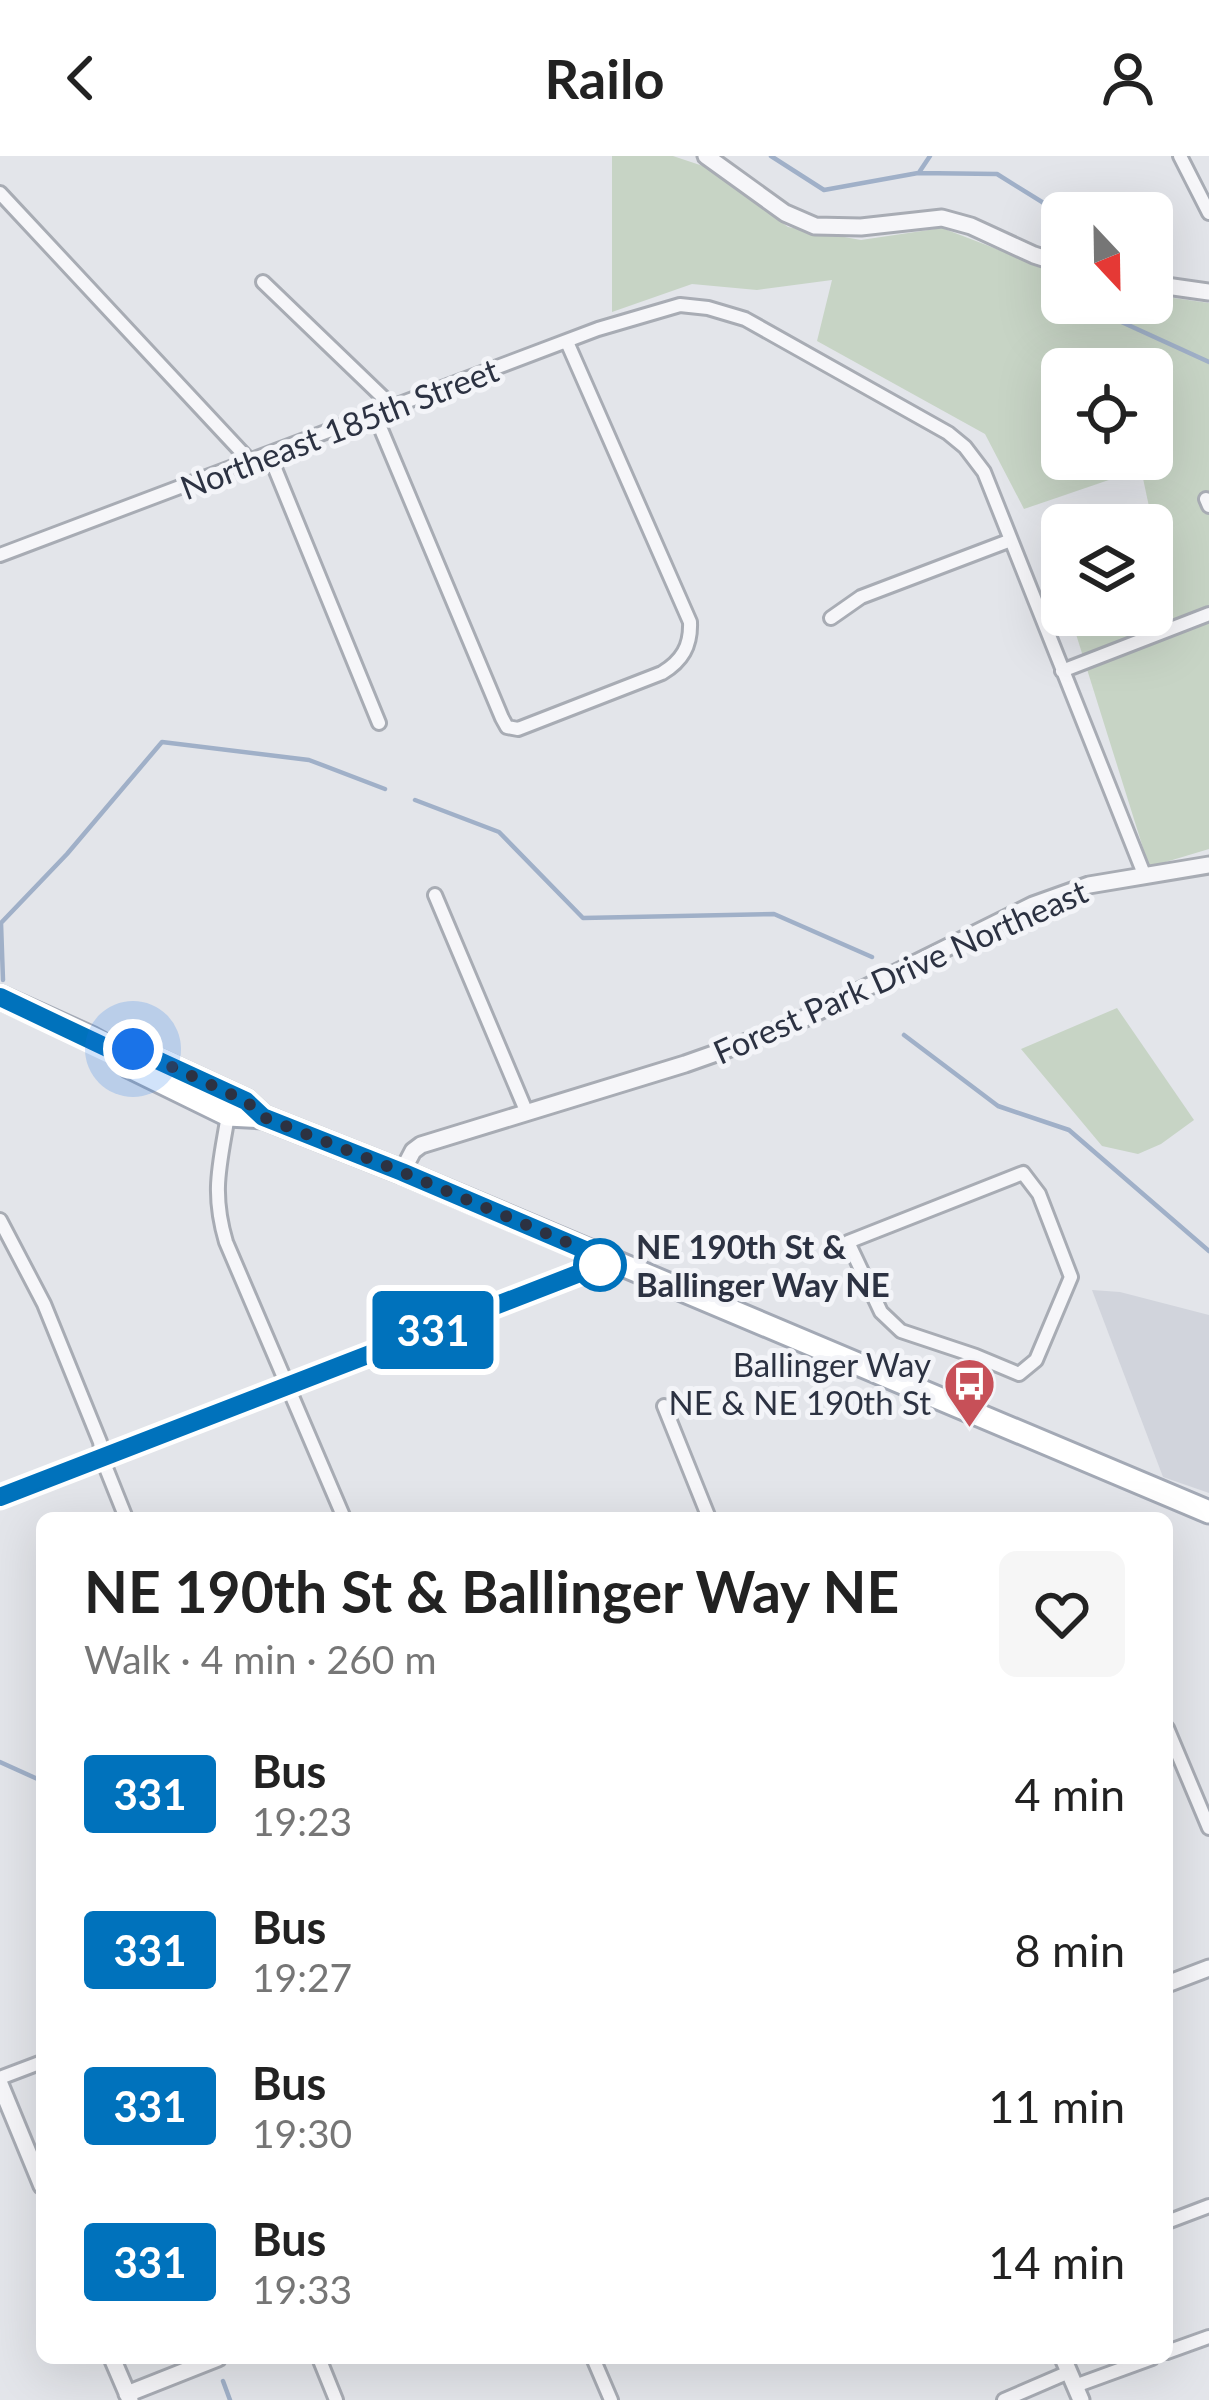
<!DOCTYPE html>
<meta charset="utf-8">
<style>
:root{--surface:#fff;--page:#f6f6f6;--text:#222;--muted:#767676}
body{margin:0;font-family:Lato,sans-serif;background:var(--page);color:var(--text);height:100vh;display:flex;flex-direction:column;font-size:45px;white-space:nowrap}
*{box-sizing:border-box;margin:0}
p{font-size:39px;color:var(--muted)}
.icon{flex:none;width:66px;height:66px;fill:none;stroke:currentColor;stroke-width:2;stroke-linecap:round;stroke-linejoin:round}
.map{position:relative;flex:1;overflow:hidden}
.side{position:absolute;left:36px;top:1356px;width:1137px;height:852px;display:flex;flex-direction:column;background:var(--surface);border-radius:18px;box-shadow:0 12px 48px #0002}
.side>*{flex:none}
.badge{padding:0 24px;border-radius:9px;font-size:42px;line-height:78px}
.needle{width:78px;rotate:158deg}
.controls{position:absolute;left:1041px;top:36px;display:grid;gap:24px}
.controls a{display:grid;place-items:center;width:132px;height:132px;border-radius:18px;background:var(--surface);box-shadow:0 12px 48px #0002;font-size:60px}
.you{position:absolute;width:60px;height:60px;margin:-30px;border:9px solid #fff;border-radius:50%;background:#1a73e8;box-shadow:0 0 0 18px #1a73e833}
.map>.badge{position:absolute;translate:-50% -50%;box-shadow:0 0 0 6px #fff}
.round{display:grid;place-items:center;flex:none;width:126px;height:126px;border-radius:18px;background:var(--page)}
.summary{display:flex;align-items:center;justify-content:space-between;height:204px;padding:0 48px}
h1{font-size:57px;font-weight:700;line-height:90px}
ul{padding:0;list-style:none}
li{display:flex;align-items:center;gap:36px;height:156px;padding:0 48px}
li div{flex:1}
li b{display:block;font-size:45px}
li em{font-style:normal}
li .badge{min-width:132px;font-weight:700;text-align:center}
header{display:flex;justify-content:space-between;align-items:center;height:156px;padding:0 48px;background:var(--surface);font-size:54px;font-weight:700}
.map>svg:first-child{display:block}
.built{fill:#d1d4dc}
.green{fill:#c7d4c5;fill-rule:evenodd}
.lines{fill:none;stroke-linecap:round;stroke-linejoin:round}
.stream{stroke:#a0b0c8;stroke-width:4.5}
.minor-casing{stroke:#a8acb4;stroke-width:18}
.tertiary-casing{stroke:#a8acb4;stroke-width:21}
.primary-casing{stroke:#a3a9b5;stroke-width:27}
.minor{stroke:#f6f6f9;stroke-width:12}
.tertiary{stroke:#f6f6f9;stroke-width:15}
.primary{stroke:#fff;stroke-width:21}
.line-casing{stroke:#fff;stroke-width:27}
.line{stroke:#0072bc;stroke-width:18}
.walk{stroke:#2c3242;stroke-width:12;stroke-dasharray:0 21.6}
.stop-dot{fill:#fff;stroke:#0072bc;stroke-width:6}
.labels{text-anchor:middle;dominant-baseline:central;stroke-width:10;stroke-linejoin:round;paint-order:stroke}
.street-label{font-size:33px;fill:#2c3242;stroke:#f3f4f8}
.stop-label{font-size:33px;font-weight:bold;fill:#2c3242;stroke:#f3f4f8;text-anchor:start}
.poi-label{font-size:33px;fill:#2c3242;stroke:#f3f4f8;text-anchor:end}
</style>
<header><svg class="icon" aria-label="back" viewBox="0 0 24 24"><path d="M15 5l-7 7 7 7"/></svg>Railo<svg class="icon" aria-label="person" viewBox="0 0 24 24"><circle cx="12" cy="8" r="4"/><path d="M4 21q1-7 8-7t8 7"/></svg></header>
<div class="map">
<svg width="1209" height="2244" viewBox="0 0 1209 2244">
<rect width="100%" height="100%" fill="#e3e5ea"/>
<!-- built -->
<path class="built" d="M1092,1134L1120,1136L1209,1159V1337L1163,1321Z"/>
<!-- green -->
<path class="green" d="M612,0H673L709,12L788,71L861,84L942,72L1062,118V147H1152V139L1209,147V693L1149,711L1070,459H1152V369H1131L1151,360L1141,313L1024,353L985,278L817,185L832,124L757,134L692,128L612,156ZM1062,213H1152V303H1062Z
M1117,852L1194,964L1161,988L1138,998L1102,990L1021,893Z"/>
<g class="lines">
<!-- stream -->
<path class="stream" d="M771,0L824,34L918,17L997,18L1055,54L1062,69
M920,15L930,0
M1058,137L1062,139
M1080,147L1209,206
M415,644L499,676L583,762L774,758L872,801
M3,824L1,767L67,698L162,586L309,604L385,633
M904,879L998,950L1069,974L1209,1095
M0,1606L42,1625
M223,2225L230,2244"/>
<defs>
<path id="minor" d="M1180,0L1209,57
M0,37L250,305
M263,126L394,252
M375,259L502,562L507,571L518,573L662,517C682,505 691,490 690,466L567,186
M269,298L379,567
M1206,343L1209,350
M0,399L598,173L680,149L708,152L745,163L948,277L965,291L984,316L1144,718
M831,462L861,441L1011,384
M1062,515L1209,458
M435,739L527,957
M228,959C220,1009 211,1035 226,1086L344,1362
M0,1064L44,1148L100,1286L102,1302L126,1362
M953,1248L976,1200L1019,1218L1036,1204L1071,1121L1039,1038L1023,1017L848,1086L881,1156L901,1175L976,1200
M664,1250L709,1362
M0,1341L609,1105
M1167,1572L1209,1672
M0,1922L42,1906
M1167,2066L1209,2050
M1167,2196L1209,2181
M319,2202L336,2244
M593,2202L611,2244
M1075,2230L1152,2202
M1004,2244L1069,2216"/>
<path id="tertiary" d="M706,0L785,57L815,70L861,71L942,62L971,70L1034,99L1062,108
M1152,128L1209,136
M402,1016L413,995L421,989L685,908L753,884L805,862L1033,749L1089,729L1209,709
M1167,1828L1209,1812
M0,1928L42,2030
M112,2202L130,2244
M1063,2202L1081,2244
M127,2238L218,2202"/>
<path id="primary" d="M0,841L91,882L116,896L130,911L228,959L263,961
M116,896L133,893L246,945L263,961L402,1016L1209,1356"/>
</defs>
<!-- minor casing -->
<use href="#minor" class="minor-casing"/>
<!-- tertiary casing -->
<use href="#tertiary" class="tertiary-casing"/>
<!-- primary casing -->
<use href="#primary" class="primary-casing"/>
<!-- minor -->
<use href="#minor" class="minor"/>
<!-- tertiary -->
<use href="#tertiary" class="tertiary"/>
<!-- primary -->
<use href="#primary" class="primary"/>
</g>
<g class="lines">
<defs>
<path id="line" d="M0,841L116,896L133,893L246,945L263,961L402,1016L611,1105L0,1341"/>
</defs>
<!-- line casing -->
<use href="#line" class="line-casing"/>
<!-- line -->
<use href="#line" class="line"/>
<!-- walk -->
<path class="walk" d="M133,893L246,945L263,961L402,1016L611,1105L592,1112L600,1109"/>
</g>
<!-- icons -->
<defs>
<symbol id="bus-pin" viewBox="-11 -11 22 30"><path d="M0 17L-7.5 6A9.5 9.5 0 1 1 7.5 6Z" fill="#c75058" stroke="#f3f4f8"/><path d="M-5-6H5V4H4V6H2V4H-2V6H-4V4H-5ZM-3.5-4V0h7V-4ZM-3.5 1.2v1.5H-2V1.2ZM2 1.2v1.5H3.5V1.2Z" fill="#fff"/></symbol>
</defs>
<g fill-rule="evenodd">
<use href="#bus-pin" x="940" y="1198" width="59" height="81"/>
</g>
<!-- markers -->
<circle class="stop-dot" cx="600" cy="1109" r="24"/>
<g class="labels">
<!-- street labels -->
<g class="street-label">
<text transform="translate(339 272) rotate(-21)">Northeast 185th Street</text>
<text transform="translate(900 815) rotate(-24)">Forest Park Drive Northeast</text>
</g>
<!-- stop labels -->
<g class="stop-label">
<text x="636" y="1090">NE 190th St &amp;<tspan x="636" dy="38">Ballinger Way NE</tspan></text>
</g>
<!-- poi labels -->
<g class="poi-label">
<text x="931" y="1208">Ballinger Way<tspan x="931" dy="38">NE &amp; NE 190th St</tspan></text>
</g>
</g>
</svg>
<div class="controls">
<a><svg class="needle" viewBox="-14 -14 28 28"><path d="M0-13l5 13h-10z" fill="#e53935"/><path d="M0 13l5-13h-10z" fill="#767676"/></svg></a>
<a><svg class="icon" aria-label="locate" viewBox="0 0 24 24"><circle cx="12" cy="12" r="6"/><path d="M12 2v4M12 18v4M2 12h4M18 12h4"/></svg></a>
<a><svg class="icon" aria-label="layers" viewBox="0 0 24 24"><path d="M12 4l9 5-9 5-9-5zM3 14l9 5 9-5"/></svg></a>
</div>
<div class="you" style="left:133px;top:893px"></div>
<b class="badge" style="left:433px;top:1174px;background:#0072bc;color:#fff">331</b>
<section class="side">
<div class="summary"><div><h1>NE 190th St &amp; Ballinger Way NE</h1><p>Walk · 4 min · 260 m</p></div><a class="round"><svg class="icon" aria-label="heart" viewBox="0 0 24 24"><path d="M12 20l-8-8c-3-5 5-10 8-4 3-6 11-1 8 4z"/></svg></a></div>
<ul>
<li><span class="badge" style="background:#0072bc;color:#fff">331</span><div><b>Bus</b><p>19:23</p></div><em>4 min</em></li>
<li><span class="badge" style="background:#0072bc;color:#fff">331</span><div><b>Bus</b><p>19:27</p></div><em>8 min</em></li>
<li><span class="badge" style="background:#0072bc;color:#fff">331</span><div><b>Bus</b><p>19:30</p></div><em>11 min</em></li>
<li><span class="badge" style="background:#0072bc;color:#fff">331</span><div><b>Bus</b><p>19:33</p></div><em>14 min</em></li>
</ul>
</section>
</div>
